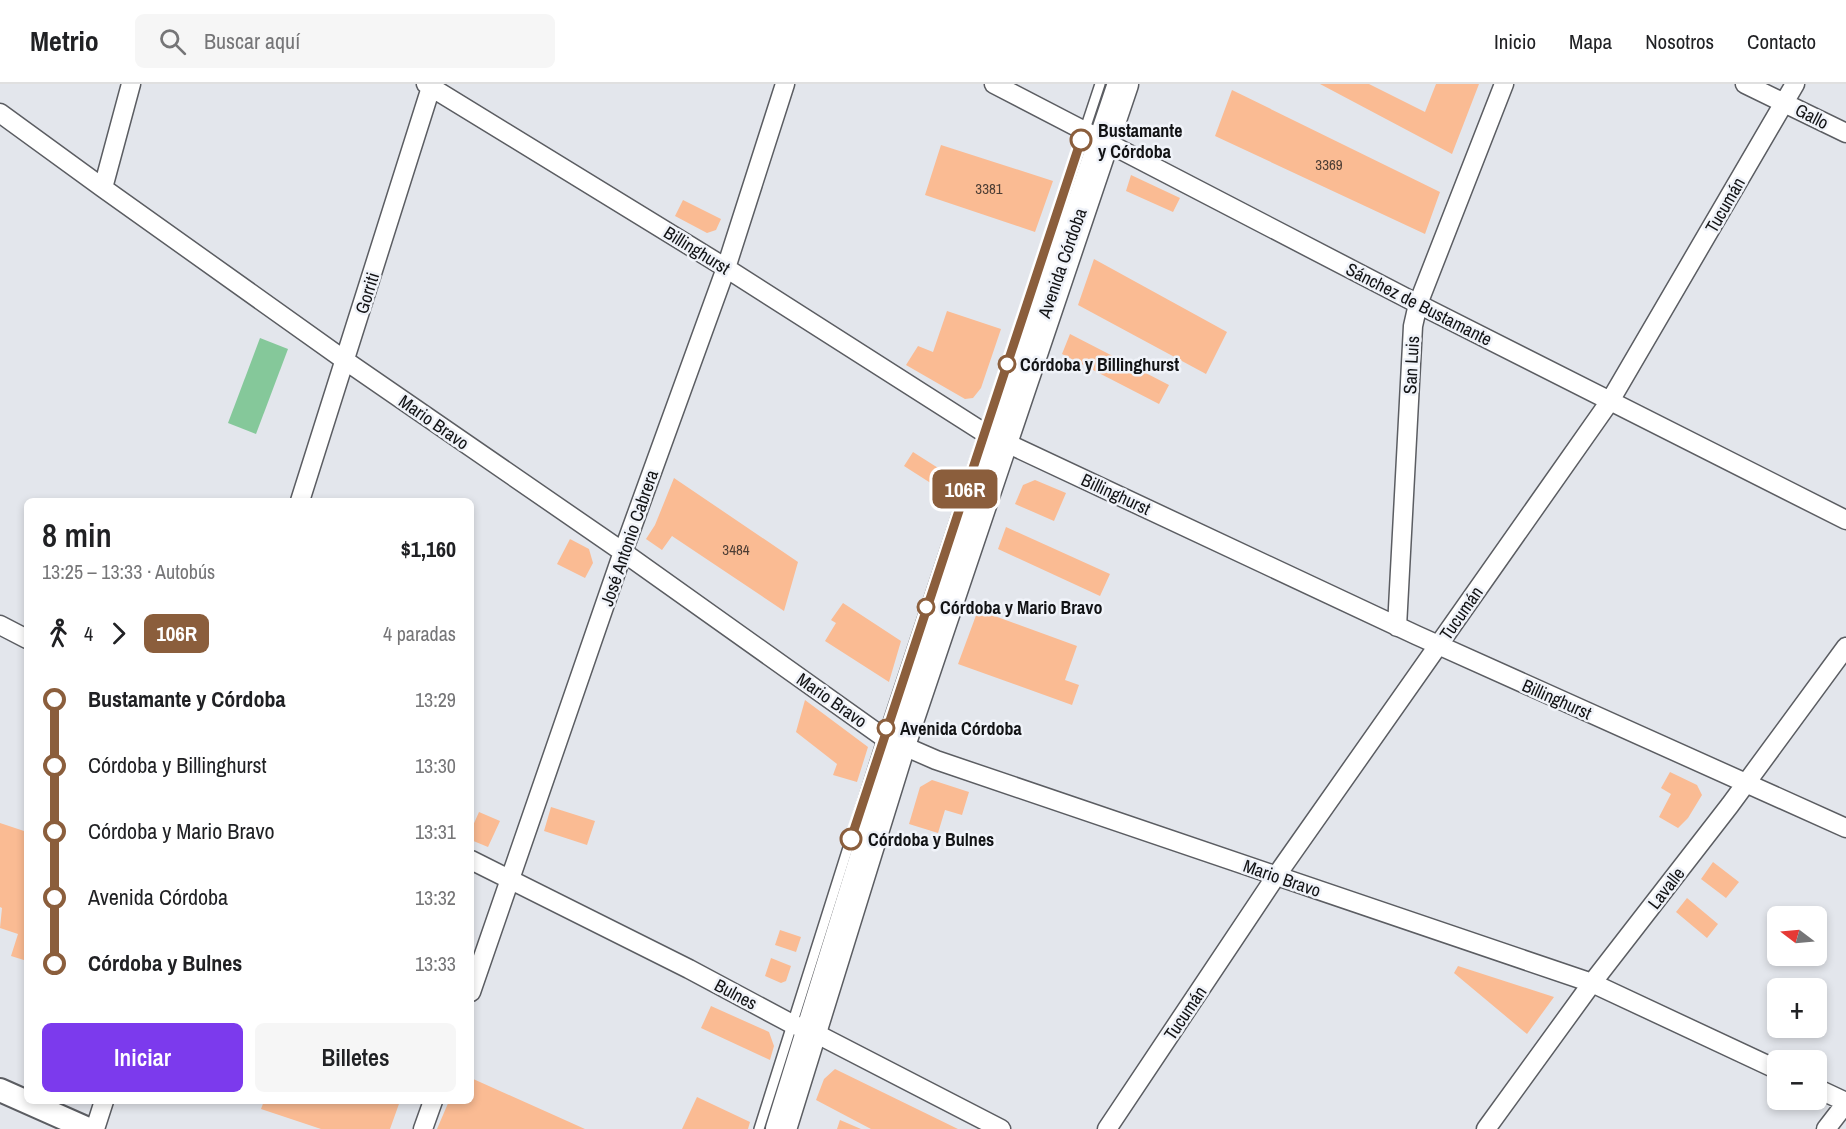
<!DOCTYPE html>
<html lang="es">
<meta charset="utf-8">
<style>
:root{--surface:#fff;--page:#f6f6f6;--text:#202124;--muted:#757577;--line:#e0e0e0;--accent:#7c3aed}
body{margin:0;font-family:"Archivo Narrow",sans-serif;background:var(--page);color:var(--text);height:100vh;display:flex;flex-direction:column;font-size:22px;white-space:nowrap}
*{box-sizing:border-box;margin:0}
p{font-size:20px;color:var(--muted)}
.icon{flex:none;width:33px;height:33px;fill:none;stroke:currentColor;stroke-width:2;stroke-linecap:round;stroke-linejoin:round}
.map{position:relative;flex:1;overflow:hidden}
.details{position:absolute;left:24px;top:414px;width:450px;height:606px;display:flex;flex-direction:column;background:var(--surface);border-radius:9px;box-shadow:0 3px 9px #0003}
.details>*{flex:none}
.badge{padding:0 12px;border-radius:9px;font-size:21px;line-height:39px}
.needle{width:39px;rotate:286deg}
.fabs{position:absolute;left:1767px;top:822px;display:grid;gap:12px}
.fabs a{display:grid;place-items:center;width:60px;height:60px;border-radius:9px;background:var(--surface);box-shadow:0 3px 9px #0003;font-size:30px}
.map>.badge{position:absolute;translate:-50% -50%;box-shadow:0 0 0 3px #fff}
.legs{display:flex;align-items:center;gap:9px;height:66px;padding:0 18px;font-size:20px}
.legs p{margin-inline-start:auto}
.summary{display:flex;align-items:center;justify-content:space-between;height:102px;padding:0 18px}
h1{font-size:33px;font-weight:600;line-height:45px}
.primary-button{display:flex;gap:12px;margin-top:auto;padding:12px 18px}
.primary-button a{flex:1;height:69px;border-radius:9px;background:var(--accent);color:#fff;font-size:24px;font-weight:600;line-height:69px;text-align:center}
.primary-button a+a{background:var(--page);color:var(--text)}
ul{padding:0 18px;list-style:none}
li{display:flex;align-items:center;gap:21px;height:66px;font-size:22px}
li i{display:grid;place-items:center;width:9px;height:100%;margin:0 8px;background:currentColor}
li i::after{content:'';width:15px;height:15px;margin:-8px;border:4px solid;border-radius:50%;background:var(--surface)}
li p{margin-inline-start:auto}
li:first-child i{background:linear-gradient(#0000 50%,currentColor 0)}
li:last-child i{background:linear-gradient(currentColor 50%,#0000 0)}
header{display:flex;align-items:center;gap:36px;box-sizing:border-box;height:84px;padding:0 30px;background:var(--surface);border-bottom:2px solid var(--line)}
header strong{font-size:28px}
nav{display:flex;gap:33px;margin-inline-start:auto;font-size:21px}
.search{width:420px;height:54px;background:var(--page);display:flex;align-items:center;gap:15px;box-sizing:border-box;padding:0 21px;border-radius:9px;color:var(--muted);font-size:22px}
.map>svg:first-child{display:block}
.green{fill:#85c89a}
.building{fill:#fabb93}
.lines{fill:none;stroke-linecap:round;stroke-linejoin:round}
.service-casing{stroke:#5b5d62;stroke-width:12}
.minor-casing{stroke:#5b5d62;stroke-width:21}
.tertiary-casing{stroke:#5b5d62;stroke-width:26}
.primary-casing{stroke:#5b5d62;stroke-width:33}
.service{stroke:#fff;stroke-width:9}
.minor{stroke:#fff;stroke-width:18}
.tertiary{stroke:#fff;stroke-width:22}
.primary{stroke:#fff;stroke-width:30}
.line-1-casing{stroke:#fff;stroke-width:14}
.line-1{stroke:#8b5e3c;stroke-width:9}
.stop-1-dot{fill:#fff;stroke:#8b5e3c;stroke-width:3}
.labels{text-anchor:middle;dominant-baseline:central;stroke-width:5;stroke-linejoin:round;paint-order:stroke}
.number-label{font-size:15px;fill:#4c3d34}
.street-label{font-size:18px;fill:#121315;stroke:#f0f3f9}
.stop-label{font-size:18px;font-weight:bold;fill:#121315;stroke:#f0f3f9;text-anchor:start}
</style>
<header>
<strong>Metrio</strong>
<div class="search"><svg class="icon" aria-label="search" viewBox="0 0 24 24"><circle cx="10" cy="10" r="6"/><path d="M15 15l6 6"/></svg>Buscar aquí</div>
<nav><a>Inicio</a><a>Mapa</a><a>Nosotros</a><a>Contacto</a></nav>
</header>
<div class="map">
<svg width="1846" height="1045" viewBox="0 0 1846 1045">
<rect width="100%" height="100%" fill="#e3e6ec"/>
<!-- green -->
<path class="green" d="M260,254L288,265L256,350L228,339Z"/>
<!-- building -->
<path class="building" d="M1320,0H1369L1425,28L1436,0H1479L1452,70Z
M1232,6L1440,108L1425,150L1215,52Z
M941,61L1053,97L1035,148L925,111Z
M1131,91L1180,114L1173,128L1126,107Z
M683,116L721,135L716,146L707,149L675,132Z
M1094,175L1227,248L1206,290L1078,221Z
M947,227L1001,245L981,304L973,314L965,315L906,281L918,262L933,268Z
M1070,250L1169,301L1159,320L1062,270Z
M913,368L957,396L951,412L904,382Z
M674,394L798,478L784,527L672,452L662,466L646,455L655,441Z
M1035,396L1066,409L1054,437L1015,420L1023,401Z
M1006,443L1110,490L1100,512L998,465Z
M570,455L589,465L593,479L585,494L557,480Z
M843,519L901,557L889,598L825,557L836,539L831,536Z
M978,526L1077,562L1065,596L1079,601L1072,621L958,580Z
M805,616L868,663L857,698L833,691L837,680L796,648Z
M1670,688L1697,701L1702,711L1688,734L1678,744L1659,733L1671,710L1661,704Z
M932,696L969,708L962,731L945,726L938,749L909,740L920,703Z
M551,723L595,737L587,761L544,747Z
M479,728L500,737L488,763L471,756V746Z
M0,739L27,748V877L11,872L18,850L0,844L2,824L0,823Z
M1713,778L1739,798L1726,814L1701,795Z
M1687,814L1718,840L1707,854L1676,828Z
M780,846L801,853L796,868L775,861Z
M771,874L791,882L786,897L781,899L765,892Z
M1458,882L1554,913L1527,950L1454,889Z
M711,922L769,948L774,962L770,976L701,944Z
M835,985L958,1045H871L816,1016L824,995Z
M471,994L585,1045H437L449,1017H471Z
M697,1013L750,1038L748,1045H682Z
M264,1017H400L390,1045H321L261,1025Z
M840,1036L861,1045H837Z"/>
<g class="lines">
<defs>
<path id="service" d="M759,1045L883,653L1100,0"/>
<path id="minor" d="M426,0L726,184L983,348L1416,551L1846,744
M994,0L1418,220L1846,436
M1745,0L1846,49
M0,29L103,104L343,275L623,468L883,653L936,676L1592,899L1778,986
M103,104L131,0
M300,417L432,0
M0,541L27,555
M1397,543L1413,242L1418,220L1504,0
M471,776L689,885L792,940L811,947L1001,1045
M471,908L623,468L726,184L785,0
M1816,1004L1846,1018
M95,1045L104,1017
M423,1045L433,1017
M1107,1045L1276,792L1610,317L1795,0
M1486,1045L1592,899L1730,721L1846,563
M1826,1045L1846,1019"/>
<path id="tertiary" d="M0,1006L88,1045"/>
<path id="primary" d="M781,1045L900,661L1123,0"/>
</defs>
<!-- service casing -->
<use href="#service" class="service-casing"/>
<!-- minor casing -->
<use href="#minor" class="minor-casing"/>
<!-- tertiary casing -->
<use href="#tertiary" class="tertiary-casing"/>
<!-- primary casing -->
<use href="#primary" class="primary-casing"/>
<!-- service -->
<use href="#service" class="service"/>
<!-- minor -->
<use href="#minor" class="minor"/>
<!-- tertiary -->
<use href="#tertiary" class="tertiary"/>
<!-- primary -->
<use href="#primary" class="primary"/>
</g>
<g class="lines">
<defs>
<path id="line-1" d="M851,755L1081,56"/>
</defs>
<!-- line-1 casing -->
<use href="#line-1" class="line-1-casing"/>
<!-- line-1 -->
<use href="#line-1" class="line-1"/>
</g>
<!-- markers -->
<g class="stop-1-dot">
<circle cx="1081" cy="56" r="10"/>
<circle cx="1007" cy="280" r="8"/>
<circle cx="926" cy="523" r="8"/>
<circle cx="886" cy="644" r="8"/>
<circle cx="851" cy="755" r="10"/>
</g>
<g class="labels">
<!-- number labels -->
<g class="number-label">
<text x="1329" y="80">3369</text>
<text x="989" y="104">3381</text>
<text x="736" y="465">3484</text>
</g>
<!-- street labels -->
<g class="street-label">
<text transform="translate(1812 32) rotate(27)">Gallo</text>
<text transform="translate(1725 121) rotate(-60)">Tucumán</text>
<text transform="translate(697 166) rotate(32)">Billinghurst</text>
<text transform="translate(1062 179) rotate(-71)">Avenida Córdoba</text>
<text transform="translate(367 209) rotate(-73)">Gorriti</text>
<text transform="translate(1419 220) rotate(27)">Sánchez de Bustamante</text>
<text transform="translate(1411 281) rotate(-87)">San Luis</text>
<text transform="translate(434 338) rotate(35)">Mario Bravo</text>
<text transform="translate(1116 410) rotate(25)">Billinghurst</text>
<text transform="translate(629 454) rotate(-71)">José Antonio Cabrera</text>
<text transform="translate(1461 529) rotate(-55)">Tucumán</text>
<text transform="translate(1557 615) rotate(24)">Billinghurst</text>
<text transform="translate(832 616) rotate(35)">Mario Bravo</text>
<text transform="translate(1282 794) rotate(19)">Mario Bravo</text>
<text transform="translate(1666 804) rotate(-52)">Lavalle</text>
<text transform="translate(736 910) rotate(28)">Bulnes</text>
<text transform="translate(1185 929) rotate(-56)">Tucumán</text>
</g>
<!-- stop labels -->
<g class="stop-label">
<text x="1098" y="46">Bustamante<tspan x="1098" dy="21">y Córdoba</tspan></text>
<text x="1020" y="280">Córdoba y Billinghurst</text>
<text x="940" y="523">Córdoba y Mario Bravo</text>
<text x="900" y="644">Avenida Córdoba</text>
<text x="868" y="755">Córdoba y Bulnes</text>
</g>
</g>
</svg>
<div class="fabs">
<a><svg class="needle" viewBox="-14 -14 28 28"><path d="M0-13l5 13h-10z" fill="#e53935"/><path d="M0 13l5-13h-10z" fill="#757577"/></svg></a>
<a>+</a>
<a>−</a>
</div>
<b class="badge" style="left:965px;top:405px;background:#8b5e3c;color:#fff">106R</b>
<section class="details">
<div class="summary"><div><h1>8 min</h1><p>13:25 – 13:33 · Autobús</p></div><b>$1,160</b></div>
<div class="legs"><svg class="icon" aria-label="walk" viewBox="0 0 24 24"><circle cx="13" cy="4" r="2"/><path d="M13 8l-2 6 4 7M11 14l-3 7M7 12l3-4h3l4 4"/></svg>4<svg class="icon" aria-label="forward" viewBox="0 0 24 24"><path d="M9 5l7 7-7 7"/></svg><b class="badge" style="background:#8b5e3c;color:#fff">106R</b><p>4 paradas</p></div>
<ul>
<li><i style="color:#8b5e3c"></i><b>Bustamante y Córdoba</b><p>13:29</p></li>
<li><i style="color:#8b5e3c"></i><span>Córdoba y Billinghurst</span><p>13:30</p></li>
<li><i style="color:#8b5e3c"></i><span>Córdoba y Mario Bravo</span><p>13:31</p></li>
<li><i style="color:#8b5e3c"></i><span>Avenida Córdoba</span><p>13:32</p></li>
<li><i style="color:#8b5e3c"></i><b>Córdoba y Bulnes</b><p>13:33</p></li>
</ul>
<div class="primary-button"><a>Iniciar</a><a>Billetes</a></div>
</section>
</div>
